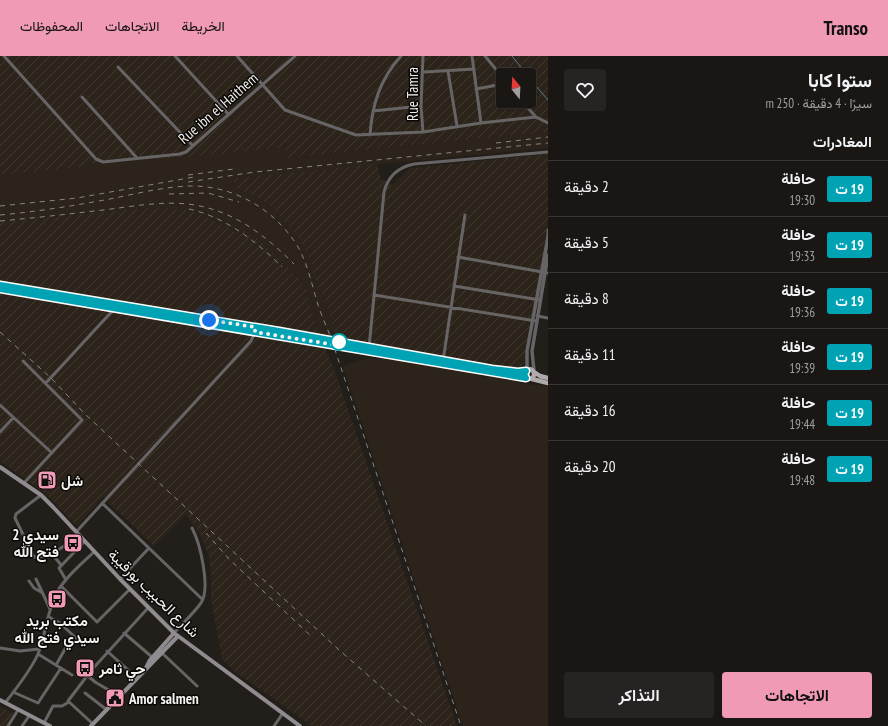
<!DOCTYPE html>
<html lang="ar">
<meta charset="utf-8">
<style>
:root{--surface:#1a1614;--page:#272322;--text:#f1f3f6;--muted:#9f9fa0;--line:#383534;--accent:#f09ab5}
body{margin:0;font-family:"PT Sans Narrow",Vazirmatn,sans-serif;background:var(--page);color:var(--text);direction:rtl;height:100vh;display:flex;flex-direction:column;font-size:15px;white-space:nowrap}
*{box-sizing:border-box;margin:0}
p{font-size:13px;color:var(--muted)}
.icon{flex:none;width:22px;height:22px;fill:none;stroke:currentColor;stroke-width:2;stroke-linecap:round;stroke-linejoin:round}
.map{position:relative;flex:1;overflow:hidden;direction:ltr}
.details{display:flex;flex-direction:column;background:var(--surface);width:340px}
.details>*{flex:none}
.badge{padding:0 8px;border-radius:3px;font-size:14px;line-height:26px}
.needle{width:26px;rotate:342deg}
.tools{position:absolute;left:496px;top:12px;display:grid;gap:8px}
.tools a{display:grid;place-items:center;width:40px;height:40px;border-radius:4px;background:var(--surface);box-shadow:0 1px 3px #0004,0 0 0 1px var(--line);font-size:20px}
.you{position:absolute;width:20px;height:20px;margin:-10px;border:3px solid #fff;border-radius:50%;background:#1a73e8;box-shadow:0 0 0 6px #1a73e833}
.map>.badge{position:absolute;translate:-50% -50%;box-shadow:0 0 0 2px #fff}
h2{padding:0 16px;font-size:15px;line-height:36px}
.round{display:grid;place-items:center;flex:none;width:42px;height:42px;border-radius:4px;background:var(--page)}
.head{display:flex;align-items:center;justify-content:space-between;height:68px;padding:0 16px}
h1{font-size:19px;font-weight:700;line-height:30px}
.primary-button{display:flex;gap:8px;margin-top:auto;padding:8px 16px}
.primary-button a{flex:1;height:46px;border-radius:4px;background:var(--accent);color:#111;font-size:16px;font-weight:700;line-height:46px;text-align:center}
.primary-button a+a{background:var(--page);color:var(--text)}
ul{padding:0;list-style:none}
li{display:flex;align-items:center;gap:12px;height:56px;padding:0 16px;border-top:1px solid var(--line)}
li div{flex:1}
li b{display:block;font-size:15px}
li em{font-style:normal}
li .badge{min-width:44px;font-weight:700;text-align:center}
header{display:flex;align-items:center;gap:24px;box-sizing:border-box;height:56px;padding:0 20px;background:var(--accent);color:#111}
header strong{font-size:19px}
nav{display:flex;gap:22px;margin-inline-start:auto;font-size:14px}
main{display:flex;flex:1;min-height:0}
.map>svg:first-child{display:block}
.built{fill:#2c241b}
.industrial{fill:url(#industrial-furrows);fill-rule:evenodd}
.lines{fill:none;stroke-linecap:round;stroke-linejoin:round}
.stream{stroke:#5c7b8f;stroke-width:1}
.minor{stroke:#676465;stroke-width:3}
.tertiary{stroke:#676465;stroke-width:3.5}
.secondary{stroke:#908b8e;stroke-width:4}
.primary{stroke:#b0aaad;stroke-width:4.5}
.rail{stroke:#888581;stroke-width:1;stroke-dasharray:5 5;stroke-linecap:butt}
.line-casing{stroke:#fff;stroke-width:9}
.line{stroke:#00a3b4;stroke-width:6}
.walk{stroke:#f4f1ee;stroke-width:4;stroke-dasharray:0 7.2}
.stop-dot{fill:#fff;stroke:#00a3b4;stroke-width:2}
.labels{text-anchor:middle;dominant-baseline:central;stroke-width:3;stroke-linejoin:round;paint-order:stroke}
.street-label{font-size:15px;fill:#f4f1ee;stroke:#0a0807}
.poi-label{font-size:15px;font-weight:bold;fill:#f4f1ee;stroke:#0a0807;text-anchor:start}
</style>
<header>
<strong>Transo</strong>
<nav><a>الخريطة</a><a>الاتجاهات</a><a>المحفوظات</a></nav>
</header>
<main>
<section class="details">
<div class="head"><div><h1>ستوا كابا</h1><p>سيرًا · 4 دقيقة · 250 m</p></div><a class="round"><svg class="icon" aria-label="heart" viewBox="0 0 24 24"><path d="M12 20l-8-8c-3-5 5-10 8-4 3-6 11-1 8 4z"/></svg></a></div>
<h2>المغادرات</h2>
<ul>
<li><span class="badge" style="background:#00a3b4;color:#fff">19 ت</span><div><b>حافلة</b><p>19:30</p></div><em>2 دقيقة</em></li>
<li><span class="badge" style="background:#00a3b4;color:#fff">19 ت</span><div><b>حافلة</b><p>19:33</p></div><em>5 دقيقة</em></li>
<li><span class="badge" style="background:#00a3b4;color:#fff">19 ت</span><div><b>حافلة</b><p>19:36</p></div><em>8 دقيقة</em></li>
<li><span class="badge" style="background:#00a3b4;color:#fff">19 ت</span><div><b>حافلة</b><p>19:39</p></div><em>11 دقيقة</em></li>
<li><span class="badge" style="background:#00a3b4;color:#fff">19 ت</span><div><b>حافلة</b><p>19:44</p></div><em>16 دقيقة</em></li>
<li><span class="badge" style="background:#00a3b4;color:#fff">19 ت</span><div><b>حافلة</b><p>19:48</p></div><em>20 دقيقة</em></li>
</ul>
<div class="primary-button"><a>الاتجاهات</a><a>التذاكر</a></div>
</section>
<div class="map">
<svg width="548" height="670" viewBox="0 0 548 670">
<defs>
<pattern id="industrial-furrows" width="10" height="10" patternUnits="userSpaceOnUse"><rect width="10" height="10" fill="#2c241b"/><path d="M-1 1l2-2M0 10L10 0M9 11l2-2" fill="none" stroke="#413a31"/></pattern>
</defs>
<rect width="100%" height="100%" fill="#221e1a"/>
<!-- built -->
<path class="built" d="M548,76V92L235,122L233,131L258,142L271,151L299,182L313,211L311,214L327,251L337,284L320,282L305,229L262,186L237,177L207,161L192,155L156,151L0,166V119L84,111L83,108H100L285,91L287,102Z
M381,301L479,317L482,323L486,322L485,318L502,320L521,328L548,330V670H463L343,310L368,302L378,304Z"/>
<!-- industrial -->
<path class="industrial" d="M0,0H548V76L286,102L285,91L187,101L84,108V111L0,119ZM503,19H529V45H503Z
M548,98V200L525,304L520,313L337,284L327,251L311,214L313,211L299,182L271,151L258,142L233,131L235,122L377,108L381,123L392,129L410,112Z
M156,151L192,155L207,161L237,177L244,175L262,186L305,229L320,282L333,310L457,670H312L234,615L222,603L211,543V522L209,500L201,480L186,458L154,490L103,441L77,470L45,437L0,405V166Z
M0,650L13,657L7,670H0Z"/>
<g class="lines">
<!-- stream -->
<path class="stream" d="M512,0L527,19
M529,22L548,44"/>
<!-- minor -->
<path class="minor" d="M4,0L96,103L103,106L180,98L186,96L295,0
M175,0L228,58
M237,0L285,54L356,79L423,76L481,67L536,61L548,67
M423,0L421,50L423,76
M472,0L481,67
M485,0L503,22
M118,11L193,90
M448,15L457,70
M424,16L474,13
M476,33L503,28
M82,41L137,102
M522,45L536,61
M373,55L421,50
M370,79C372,49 380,23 401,0
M548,181V174
M458,201L548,217
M454,230L540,244
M374,239L536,265
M537,260L548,262
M369,292L384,136C388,120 399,111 414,108L548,96
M23,305L82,364L24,427
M443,305L465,159
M46,327L115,252
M0,349L52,397
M0,376L13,362
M41,439L16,458L15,462L34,501H48L80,479
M102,447L202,543
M77,475L251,285L255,276
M53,499L61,509
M36,523L50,553
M120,523L149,492
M66,524L59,512L85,485
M29,525L34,532L41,536
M61,530L97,566L130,533
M49,561L60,567L80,586
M124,577L152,601
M174,577C182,568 193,558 201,547C211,532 200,487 192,472
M0,592L20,595L39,593
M107,595L137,622
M162,597L197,630
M38,598L72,619
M56,609L73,579
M87,620L68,645L93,668
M13,636L38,647L61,612
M85,637L107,654
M119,640L95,626L87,619L148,552
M5,647C16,633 31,614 38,598C46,578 47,555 57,536C66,521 81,508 94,496
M44,667L53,650H62L69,646
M8,670L18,654
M22,670L29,660
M274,670L283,657"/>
<!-- tertiary -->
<path class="tertiary" d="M527,314V295L548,181
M534,315L532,295L548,199"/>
<!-- secondary -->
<path class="secondary" d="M0,411L41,439L53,451L120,523L174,577L300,670
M146,612L150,604L174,577
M0,644L50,670
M91,670L178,580"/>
<!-- primary -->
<path class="primary" d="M0,229L279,275L481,311L510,315H526
M0,233L526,322
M524 318a5 5 0 1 1 10 0a5 5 0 1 1-10 0Z
M534,316L540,320L548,322
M532,323L548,327"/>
<!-- rail -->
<path class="rail" d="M496,87L548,81
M188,119L234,113
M188,126L255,116L548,87
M169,138L208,137L239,146
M0,150L77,142L194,121
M189,153C225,161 256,185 282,211
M0,159C33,156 66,151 99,145C128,140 159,131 189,130C233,129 275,153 298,191C307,207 311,225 316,242C320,257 327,271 332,285L461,670
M0,165C34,162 69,158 103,154C137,150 174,142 208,152C242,161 270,184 294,208
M0,276L51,322L85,358L338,593L426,670
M206,477L229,503L313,582"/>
</g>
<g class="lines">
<defs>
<path id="line" d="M0,229L279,275L492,313L518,316L526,315L524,318L526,322L0,233"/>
</defs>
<!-- line casing -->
<use href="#line" class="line-casing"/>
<!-- line -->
<use href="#line" class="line"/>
<!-- walk -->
<path class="walk" d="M209,264L255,271V276L336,289L339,286"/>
</g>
<!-- icons -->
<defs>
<symbol id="fuel-square" viewBox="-11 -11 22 22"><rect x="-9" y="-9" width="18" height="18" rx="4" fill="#f09ab5" stroke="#0a0807"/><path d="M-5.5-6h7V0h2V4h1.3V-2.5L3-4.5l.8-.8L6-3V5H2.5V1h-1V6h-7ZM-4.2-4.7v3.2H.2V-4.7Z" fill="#111"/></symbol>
<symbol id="bus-square" viewBox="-11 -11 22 22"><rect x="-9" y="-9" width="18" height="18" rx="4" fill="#f09ab5" stroke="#0a0807"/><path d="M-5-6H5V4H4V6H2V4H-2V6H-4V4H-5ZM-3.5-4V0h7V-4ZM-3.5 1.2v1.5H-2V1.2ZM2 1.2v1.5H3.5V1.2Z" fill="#111"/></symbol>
<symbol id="civic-square" viewBox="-11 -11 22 22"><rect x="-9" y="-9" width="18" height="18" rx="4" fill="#f09ab5" stroke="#0a0807"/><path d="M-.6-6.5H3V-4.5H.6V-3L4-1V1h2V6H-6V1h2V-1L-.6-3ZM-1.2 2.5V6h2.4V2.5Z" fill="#111"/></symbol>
</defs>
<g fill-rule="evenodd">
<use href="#fuel-square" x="36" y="413" width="22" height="22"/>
<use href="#bus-square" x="62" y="476" width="22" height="22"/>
<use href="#bus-square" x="46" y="532" width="22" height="22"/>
<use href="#bus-square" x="74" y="601" width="22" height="22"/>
<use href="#civic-square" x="104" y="631" width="22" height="22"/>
</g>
<!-- markers -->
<circle class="stop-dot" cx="339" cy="286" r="8"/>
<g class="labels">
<!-- street labels -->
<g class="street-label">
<text transform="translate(412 38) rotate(-90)">Rue Tamra</text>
<text transform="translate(218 52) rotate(-41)">Rue ibn el Haithem</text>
<text transform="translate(154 537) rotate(44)">شارع الحبيب بورقيبة</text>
</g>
<!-- poi labels -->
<g class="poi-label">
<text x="61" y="424">شل</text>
<text x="59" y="478" text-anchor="end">2 سيدي<tspan x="59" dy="17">فتح الله</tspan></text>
<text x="57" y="564" text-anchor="middle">مكتب بريد<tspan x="57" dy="17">سيدي فتح الله</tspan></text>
<text x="99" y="612">حي ثامر</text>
<text x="129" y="642">Amor salmen</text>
</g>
</g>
</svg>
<div class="tools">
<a><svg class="needle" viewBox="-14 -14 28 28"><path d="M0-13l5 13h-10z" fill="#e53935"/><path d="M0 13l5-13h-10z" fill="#9f9fa0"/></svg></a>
</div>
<div class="you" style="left:209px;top:264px"></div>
</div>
</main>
